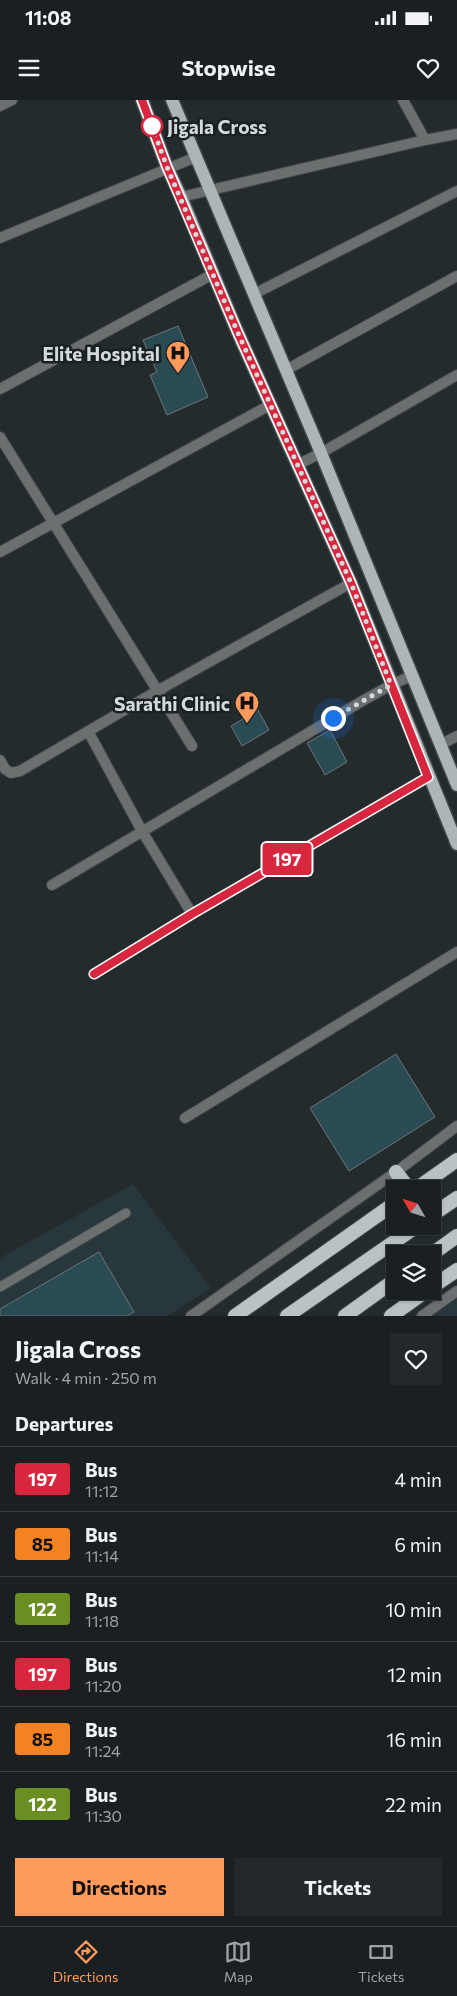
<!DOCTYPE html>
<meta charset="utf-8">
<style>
:root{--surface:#1a2022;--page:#23282a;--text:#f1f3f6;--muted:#9fa3a5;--line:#383e40;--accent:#ff9b5a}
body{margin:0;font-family:Commissioner,sans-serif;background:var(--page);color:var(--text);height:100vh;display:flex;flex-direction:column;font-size:19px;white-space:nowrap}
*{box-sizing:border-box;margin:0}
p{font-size:16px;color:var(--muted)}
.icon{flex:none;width:28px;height:28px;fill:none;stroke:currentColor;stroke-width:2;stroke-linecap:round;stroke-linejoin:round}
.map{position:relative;height:1216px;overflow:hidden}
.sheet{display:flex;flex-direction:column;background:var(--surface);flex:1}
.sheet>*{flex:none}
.badge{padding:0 10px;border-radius:4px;font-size:18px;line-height:32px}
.needle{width:32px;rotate:309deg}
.fabs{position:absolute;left:386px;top:1080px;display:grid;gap:10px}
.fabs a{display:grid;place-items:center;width:55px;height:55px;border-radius:0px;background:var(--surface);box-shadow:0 1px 4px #0004,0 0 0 1px var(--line);font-size:25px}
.you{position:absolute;width:25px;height:25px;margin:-12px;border:4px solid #fff;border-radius:50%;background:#1a73e8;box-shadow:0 0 0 8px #1a73e833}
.map>.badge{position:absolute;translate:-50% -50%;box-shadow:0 0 0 2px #fff}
h2{padding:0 15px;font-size:19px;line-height:45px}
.round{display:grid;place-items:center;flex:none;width:52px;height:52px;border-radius:0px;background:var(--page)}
.overview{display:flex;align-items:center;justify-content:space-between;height:85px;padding:0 15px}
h1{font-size:24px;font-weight:700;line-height:38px}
.action{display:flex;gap:10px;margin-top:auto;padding:10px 15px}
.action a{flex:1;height:58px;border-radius:0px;background:var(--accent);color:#111;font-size:20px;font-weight:700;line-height:58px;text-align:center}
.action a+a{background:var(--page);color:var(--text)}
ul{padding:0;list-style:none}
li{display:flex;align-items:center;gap:15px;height:65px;padding:0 15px;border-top:1px solid var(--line)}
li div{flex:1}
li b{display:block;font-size:19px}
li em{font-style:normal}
li .badge{min-width:55px;font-weight:700;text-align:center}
.status{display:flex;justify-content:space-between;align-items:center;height:35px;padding:0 25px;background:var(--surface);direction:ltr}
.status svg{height:14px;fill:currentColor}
header{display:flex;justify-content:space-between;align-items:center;height:65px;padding:0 15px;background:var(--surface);font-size:22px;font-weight:700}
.tabs{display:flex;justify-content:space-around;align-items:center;height:70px;border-top:1px solid var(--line);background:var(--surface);font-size:14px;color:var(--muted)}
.tabs a{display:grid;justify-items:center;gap:2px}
.tabs .on{color:var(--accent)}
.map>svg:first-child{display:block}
.built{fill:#28373c}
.building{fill:#2a4b54;stroke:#6c7578}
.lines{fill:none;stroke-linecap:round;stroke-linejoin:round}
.service-casing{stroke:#3f4749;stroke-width:11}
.minor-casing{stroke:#3f4749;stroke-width:12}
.tertiary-casing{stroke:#3f4749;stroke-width:12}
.primary-casing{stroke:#3f4749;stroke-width:15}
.trunk-casing{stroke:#3f4749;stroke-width:16}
.service{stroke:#6b6f70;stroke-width:9}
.minor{stroke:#6b6f70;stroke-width:10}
.tertiary{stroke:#6b6f70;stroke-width:10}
.primary{stroke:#acb5b7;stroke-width:12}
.trunk{stroke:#b9c3c6;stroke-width:14}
.line-casing{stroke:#fff;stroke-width:11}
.line{stroke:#d7263d;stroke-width:8}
.walk{stroke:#d4d9db;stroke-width:5;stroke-dasharray:0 9}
.stop-dot{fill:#fff;stroke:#d7263d;stroke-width:2.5}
.labels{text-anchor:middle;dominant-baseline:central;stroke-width:5;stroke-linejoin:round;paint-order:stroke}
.stop-label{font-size:19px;font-weight:bold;fill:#d4d9db;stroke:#192123;text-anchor:start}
.poi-label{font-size:19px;font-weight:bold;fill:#d4d9db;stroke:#192123;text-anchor:end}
</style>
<div class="status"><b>11:08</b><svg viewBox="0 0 49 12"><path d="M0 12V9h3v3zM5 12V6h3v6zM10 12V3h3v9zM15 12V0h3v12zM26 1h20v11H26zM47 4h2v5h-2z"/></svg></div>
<header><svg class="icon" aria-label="menu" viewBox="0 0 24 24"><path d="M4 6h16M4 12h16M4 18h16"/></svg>Stopwise<svg class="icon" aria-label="heart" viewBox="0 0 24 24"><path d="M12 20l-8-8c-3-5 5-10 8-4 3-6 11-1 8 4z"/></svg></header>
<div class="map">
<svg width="457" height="1216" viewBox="0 0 457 1216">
<rect width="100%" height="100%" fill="#232b2d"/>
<!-- built -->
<path class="built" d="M133,1084L211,1188L167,1216H0V1158Z
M457,1198V1216H431Z"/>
<!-- building -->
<path class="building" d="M178,226L208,297L167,315L150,275L157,272L143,240Z
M258,610L269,630L242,646L231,626Z
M330,630L347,662L325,675L307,643Z
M396,954L435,1017L349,1071L310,1008Z
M99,1152L134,1212L127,1216H0V1209Z"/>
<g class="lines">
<defs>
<path id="service" d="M0,1187L126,1113"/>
<path id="minor" d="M403,0L425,40
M0,6L12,0
M181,97L425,40L457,34
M254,194L457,91
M286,270L457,176
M0,289L213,174
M0,337L192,646
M297,365L321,353L457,275
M0,452L270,305
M88,631L142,731L192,814
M440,645L457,636
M0,660L5,669L11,673L20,671L157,591L351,483
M52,785L364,600L391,585L411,576
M94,874L192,814L428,677
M185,1018L457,852"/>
<path id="tertiary" d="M0,138L196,57
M191,1216L396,1072L457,1026
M422,1216L457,1191"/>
<path id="primary" d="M142,0L167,67L181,97L238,233L351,483L457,744
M172,0L321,353L457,685"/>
<path id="trunk" d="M396,1072L409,1089
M416,1089L457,1060
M432,1115L457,1098
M432,1154L457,1136
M432,1187L457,1170
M235,1216L395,1103
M287,1216L417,1126
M345,1216L395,1180
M391,1216L426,1191"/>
</defs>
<!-- service casing -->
<use href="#service" class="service-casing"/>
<!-- minor casing -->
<use href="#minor" class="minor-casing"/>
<!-- tertiary casing -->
<use href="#tertiary" class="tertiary-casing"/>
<!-- primary casing -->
<use href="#primary" class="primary-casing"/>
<!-- trunk casing -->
<use href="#trunk" class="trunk-casing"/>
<!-- service -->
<use href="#service" class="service"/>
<!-- minor -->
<use href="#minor" class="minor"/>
<!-- tertiary -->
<use href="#tertiary" class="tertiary"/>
<!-- primary -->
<use href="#primary" class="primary"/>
<!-- trunk -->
<use href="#trunk" class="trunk"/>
</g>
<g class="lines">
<defs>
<path id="line" d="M94,874L192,814L428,677L351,483L238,233L167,67L142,0"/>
</defs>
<!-- line casing -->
<use href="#line" class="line-casing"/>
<!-- line -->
<use href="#line" class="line"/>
<!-- walk -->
<path class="walk" d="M152,26L167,67L238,233L351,483L391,585L333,618"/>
</g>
<!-- icons -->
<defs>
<symbol id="hospital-pin" viewBox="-11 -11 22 30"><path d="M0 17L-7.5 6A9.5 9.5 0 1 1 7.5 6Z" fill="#ff9b5a" stroke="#192123"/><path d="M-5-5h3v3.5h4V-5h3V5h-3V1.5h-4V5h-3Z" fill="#111"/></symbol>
</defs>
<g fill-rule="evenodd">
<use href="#hospital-pin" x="164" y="239" width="28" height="38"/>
<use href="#hospital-pin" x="233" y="589" width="28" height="38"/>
</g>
<!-- markers -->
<circle class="stop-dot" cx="152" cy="26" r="10"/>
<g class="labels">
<!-- stop labels -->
<g class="stop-label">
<text x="167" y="26">Jigala Cross</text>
</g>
<!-- poi labels -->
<g class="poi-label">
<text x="160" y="253">Elite Hospital</text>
<text x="230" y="603">Sarathi Clinic</text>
</g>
</g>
</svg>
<div class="fabs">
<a><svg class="needle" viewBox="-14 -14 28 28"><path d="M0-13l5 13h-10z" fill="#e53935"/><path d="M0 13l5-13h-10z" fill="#9fa3a5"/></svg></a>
<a><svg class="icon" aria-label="layers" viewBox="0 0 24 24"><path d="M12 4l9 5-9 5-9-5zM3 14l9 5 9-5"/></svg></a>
</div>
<div class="you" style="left:333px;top:618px"></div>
<b class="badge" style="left:287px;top:759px;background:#d7263d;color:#fff">197</b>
</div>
<section class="sheet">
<div class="overview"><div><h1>Jigala Cross</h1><p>Walk · 4 min · 250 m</p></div><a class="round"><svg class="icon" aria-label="heart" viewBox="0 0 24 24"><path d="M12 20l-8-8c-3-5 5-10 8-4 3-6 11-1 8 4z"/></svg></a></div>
<h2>Departures</h2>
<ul>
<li><span class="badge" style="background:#d7263d;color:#fff">197</span><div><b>Bus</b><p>11:12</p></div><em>4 min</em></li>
<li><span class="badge" style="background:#f58220;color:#111">85</span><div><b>Bus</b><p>11:14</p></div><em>6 min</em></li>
<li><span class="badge" style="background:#6b8e23;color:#fff">122</span><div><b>Bus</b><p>11:18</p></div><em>10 min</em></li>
<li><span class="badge" style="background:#d7263d;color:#fff">197</span><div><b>Bus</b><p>11:20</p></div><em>12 min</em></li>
<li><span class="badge" style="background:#f58220;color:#111">85</span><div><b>Bus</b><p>11:24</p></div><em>16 min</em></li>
<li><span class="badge" style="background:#6b8e23;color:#fff">122</span><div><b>Bus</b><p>11:30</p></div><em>22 min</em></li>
</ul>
<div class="action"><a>Directions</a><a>Tickets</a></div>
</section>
<nav class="tabs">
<a class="on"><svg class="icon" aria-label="directions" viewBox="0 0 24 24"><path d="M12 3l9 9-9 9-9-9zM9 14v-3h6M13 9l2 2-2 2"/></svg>Directions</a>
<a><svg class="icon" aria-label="map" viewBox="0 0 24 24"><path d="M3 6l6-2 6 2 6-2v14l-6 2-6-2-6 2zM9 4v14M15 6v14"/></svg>Map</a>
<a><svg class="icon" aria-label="tickets" viewBox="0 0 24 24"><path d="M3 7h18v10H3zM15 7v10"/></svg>Tickets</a>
</nav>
